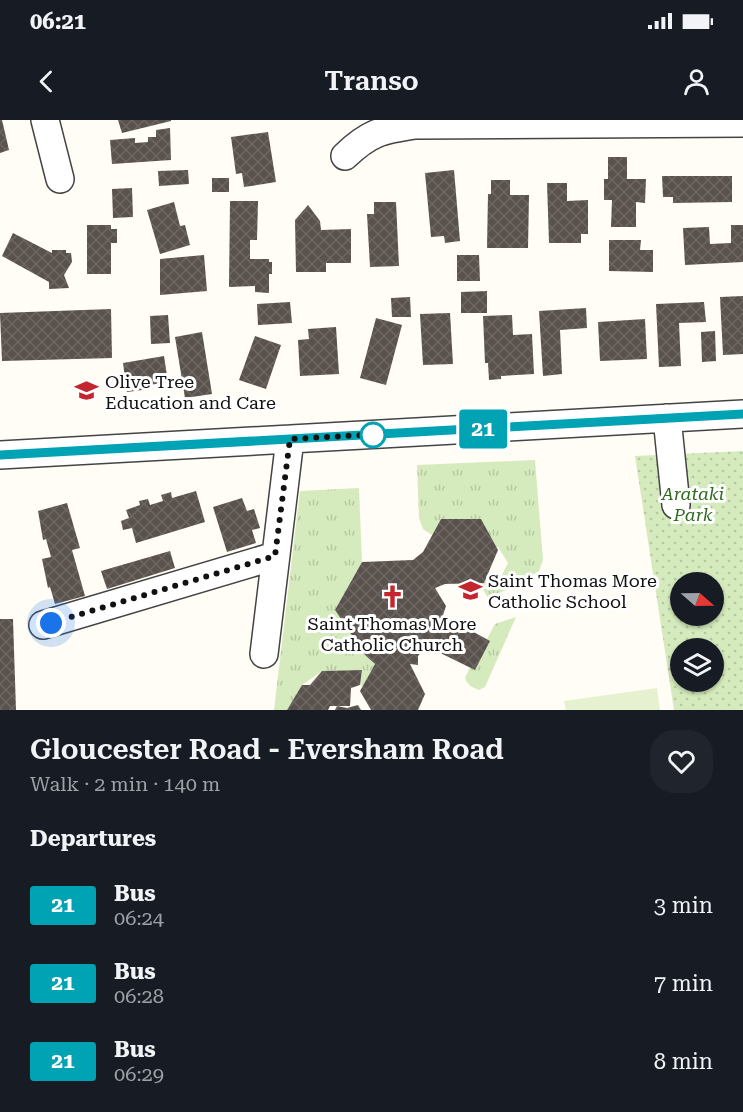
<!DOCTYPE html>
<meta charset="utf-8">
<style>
:root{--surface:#171b24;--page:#20242c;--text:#f1f3f6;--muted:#9ea1a6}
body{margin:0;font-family:"Roboto Serif",serif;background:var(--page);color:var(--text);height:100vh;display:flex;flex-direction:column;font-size:22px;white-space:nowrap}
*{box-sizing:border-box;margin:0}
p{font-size:20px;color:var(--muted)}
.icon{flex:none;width:33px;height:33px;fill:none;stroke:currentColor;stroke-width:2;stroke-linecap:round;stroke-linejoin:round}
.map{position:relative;height:590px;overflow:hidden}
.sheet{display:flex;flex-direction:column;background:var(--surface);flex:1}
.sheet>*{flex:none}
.badge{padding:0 12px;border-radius:4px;font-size:21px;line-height:39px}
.needle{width:39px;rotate:110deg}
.controls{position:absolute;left:670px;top:452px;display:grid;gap:12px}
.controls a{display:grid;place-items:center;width:54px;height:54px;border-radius:50%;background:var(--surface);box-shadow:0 2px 4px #0004;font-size:30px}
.you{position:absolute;width:30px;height:30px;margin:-15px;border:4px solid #fff;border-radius:50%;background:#1a73e8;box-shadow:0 0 0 9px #1a73e833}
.map>.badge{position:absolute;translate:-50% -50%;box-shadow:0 0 0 3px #fff}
h2{padding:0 30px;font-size:22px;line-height:54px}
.round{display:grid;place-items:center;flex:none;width:63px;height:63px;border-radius:24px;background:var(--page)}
.overview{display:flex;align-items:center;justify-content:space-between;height:102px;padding:0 30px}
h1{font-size:28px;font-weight:600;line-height:45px}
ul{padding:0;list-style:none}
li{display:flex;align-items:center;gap:18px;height:78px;padding:0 30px}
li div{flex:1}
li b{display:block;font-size:22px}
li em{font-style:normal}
li .badge{min-width:66px;font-weight:700;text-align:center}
.status{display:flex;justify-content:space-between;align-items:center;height:42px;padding:0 30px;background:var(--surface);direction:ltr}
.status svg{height:16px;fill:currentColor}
header{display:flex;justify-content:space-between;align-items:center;height:78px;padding:0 30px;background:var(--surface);font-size:27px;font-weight:600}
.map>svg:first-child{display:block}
.grass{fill:url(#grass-tufts)}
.park{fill:url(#park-dots);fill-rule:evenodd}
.pitch{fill:#e6f2cf}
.building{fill:url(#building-cross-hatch)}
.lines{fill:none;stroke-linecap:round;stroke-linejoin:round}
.minor-casing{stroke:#444;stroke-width:30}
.minor{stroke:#fff;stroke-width:27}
.line-casing{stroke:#fff;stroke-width:14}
.line{stroke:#00a3b4;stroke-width:9}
.walk{stroke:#111;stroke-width:6;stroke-dasharray:0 10.8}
.stop-dot{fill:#fff;stroke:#00a3b4;stroke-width:3}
.labels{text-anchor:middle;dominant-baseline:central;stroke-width:6;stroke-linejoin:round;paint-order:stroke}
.poi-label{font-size:18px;fill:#111;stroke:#fff;text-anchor:start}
.park-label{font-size:18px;font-style:italic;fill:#2f6b1f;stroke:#fff}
</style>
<div class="status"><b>06:21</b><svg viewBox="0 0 49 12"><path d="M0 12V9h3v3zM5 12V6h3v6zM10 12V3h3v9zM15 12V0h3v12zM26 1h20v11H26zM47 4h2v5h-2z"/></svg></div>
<header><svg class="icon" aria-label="back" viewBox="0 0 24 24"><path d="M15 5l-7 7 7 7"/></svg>Transo<svg class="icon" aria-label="person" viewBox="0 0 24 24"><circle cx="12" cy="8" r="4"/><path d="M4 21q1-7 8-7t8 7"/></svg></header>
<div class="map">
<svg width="743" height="590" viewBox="0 0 743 590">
<defs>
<pattern id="grass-tufts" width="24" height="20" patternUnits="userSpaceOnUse" patternTransform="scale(1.5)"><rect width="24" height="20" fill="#d5ebbd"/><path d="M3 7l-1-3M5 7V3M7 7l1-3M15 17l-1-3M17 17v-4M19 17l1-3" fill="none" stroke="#b6c8a1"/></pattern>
<pattern id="park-dots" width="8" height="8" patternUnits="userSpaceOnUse" patternTransform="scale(1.5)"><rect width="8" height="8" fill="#d5ebbd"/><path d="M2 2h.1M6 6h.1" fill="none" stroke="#b6c8a1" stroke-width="1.8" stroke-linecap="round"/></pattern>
<pattern id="building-cross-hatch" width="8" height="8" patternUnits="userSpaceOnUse" patternTransform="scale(1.5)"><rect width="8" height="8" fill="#5a524d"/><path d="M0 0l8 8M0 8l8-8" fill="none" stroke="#6d6662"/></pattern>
</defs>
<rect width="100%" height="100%" fill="#fffdf5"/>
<!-- grass -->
<path class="grass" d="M535,340L543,440L539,451L517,465L488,478L479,463H484L485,459L497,465L508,443L498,427H496L481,399H441L432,415L423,409L419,398L417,345Z
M359,368L362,442L335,490L365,535L375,544L363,566L360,565L362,550L322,551L302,565L287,590H274L300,371Z
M516,497L485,567L479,570C472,567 468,566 465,558L470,547L475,550L490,521L487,519L495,504Z"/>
<!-- park -->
<path class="park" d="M743,331V590H674L635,336ZM681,462H714V495H681ZM681,528H714V561H681Z"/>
<!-- pitch -->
<path class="pitch" d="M657,568L660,590H566L564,581Z"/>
<!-- building -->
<path class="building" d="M0,0H2L9,30L0,33Z
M118,0H171V1L122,13Z
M170,8L171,40L112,44L110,20L135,18V23L148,22V17H156V10Z
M268,12L276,62L244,67L242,53L236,54L231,17Z
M608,37H627V59H646L645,83L636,82V107H611L612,80H604V59H608Z
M188,50L189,64L159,66L158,51Z
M454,50L460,121L445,123L444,116L431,117L425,53Z
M662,56H732V82L673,83V77H663Z
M212,58H229V72H212Z
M491,60H510V75H529L528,128H487L488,74H491Z
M547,63H567V81L588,80V114H581V123H549Z
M132,68L133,97L113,98L112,69Z
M230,81H258L257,120H250V139H269V142H272V154H269V173L255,172V166L229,167Z
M174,82L180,106L185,105L190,125L160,134L147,90Z
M374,82H396L399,146L370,147L367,94H374Z
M308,85L320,101L321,110L351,109V143H326V152H296L295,100Z
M87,105H111V109H117V123H111V154H87Z
M731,105H743V142L685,145L683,108L709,107L710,124L731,123Z
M13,113L52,133V130H66V133H71L72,142L64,155L69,168L49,169V162L2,136Z
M609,120H641L640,130H653V152L609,151Z
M204,135L207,171L160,175V139Z
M457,135H479L480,161H457Z
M487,171V193H461V172Z
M743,176V234L723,235L720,177Z
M410,177L411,197H392L391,178Z
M290,182L292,203L258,205L257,184Z
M704,182L706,202L679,203L681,246L659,247L656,184Z
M586,188L587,208L560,210L562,254L543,256L539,191Z
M111,189L112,238L2,241L0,193Z
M450,193L453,244L423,245L420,194Z
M168,195L170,223L151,224L150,196Z
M512,195L513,215L532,214L534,254L501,256V259L489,260L488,243H485L483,196Z
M376,198L402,205L386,265L360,258Z
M645,199L647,239L600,241L598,202Z
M336,207L339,254L300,256L298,220L309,219L308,209Z
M715,211L716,241L702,242L701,212Z
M202,212L212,274L185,278L175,217Z
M255,216L281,225L266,269L239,260Z
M164,236L168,262L149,265L150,269L127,272L123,243Z
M196,371L205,402L136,423L132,408L123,410L121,401L129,398L126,390L140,385L139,381L148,379L150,385L163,381L161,375L171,372L172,378Z
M242,378L247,391L254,389L260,408L252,410L256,423L227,432L213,387Z
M67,383L80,428L72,430L85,476L55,484L50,467L48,468L42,439L51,437L46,419L43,420L38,391Z
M441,399H481L498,430L484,463L445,464L435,468L446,486L443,495L490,521L475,550L426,526L418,536V545L410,544L425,574L418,590H371L360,571L375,544L365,535L335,490L362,442L413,440L423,432Z
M170,431L175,448L107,469L101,451Z
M0,499H13L16,590H0Z
M362,550L360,565L351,568L350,586H337L347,588L358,585L361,590H335L337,586H330L328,590H287L302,565H310L322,551Z"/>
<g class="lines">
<defs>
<path id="minor" d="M45,0L60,59
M345,36C370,12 382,10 415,5L743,3
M667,298L676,385
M0,335L743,294
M43,505L275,436
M264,534L290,319"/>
</defs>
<!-- minor casing -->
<use href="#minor" class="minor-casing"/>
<!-- minor -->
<use href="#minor" class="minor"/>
</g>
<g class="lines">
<defs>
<path id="line" d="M0,335L743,294"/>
</defs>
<!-- line casing -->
<use href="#line" class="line-casing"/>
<!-- line -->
<use href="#line" class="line"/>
<!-- walk -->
<path class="walk" d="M51,503L275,436L290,319L381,314L373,315"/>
</g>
<!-- icons -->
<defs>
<symbol id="school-bare" viewBox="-9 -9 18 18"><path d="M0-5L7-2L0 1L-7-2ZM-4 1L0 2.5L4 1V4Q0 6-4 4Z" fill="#c4262e" stroke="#fff" stroke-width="2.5" paint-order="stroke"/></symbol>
<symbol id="church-bare" viewBox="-9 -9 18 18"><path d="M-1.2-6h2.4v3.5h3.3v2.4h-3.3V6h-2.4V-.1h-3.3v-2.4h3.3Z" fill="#c4262e" stroke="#fff" stroke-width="2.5" paint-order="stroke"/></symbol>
</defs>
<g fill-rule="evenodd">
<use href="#school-bare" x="70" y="254" width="33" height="33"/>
<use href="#school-bare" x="454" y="454" width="33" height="33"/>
<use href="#church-bare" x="376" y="460" width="33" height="33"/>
</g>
<!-- markers -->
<circle class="stop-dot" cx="373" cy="315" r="12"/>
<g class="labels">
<!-- poi labels -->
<g class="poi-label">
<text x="105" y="261">Olive Tree<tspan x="105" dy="21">Education and Care</tspan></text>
<text x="488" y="460">Saint Thomas More<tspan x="488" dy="21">Catholic School</tspan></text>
<text x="392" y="503" text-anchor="middle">Saint Thomas More<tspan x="392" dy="21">Catholic Church</tspan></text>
</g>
<!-- park labels -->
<g class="park-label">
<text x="693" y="373">Arataki<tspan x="693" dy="21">Park</tspan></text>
</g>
</g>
</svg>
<div class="controls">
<a><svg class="needle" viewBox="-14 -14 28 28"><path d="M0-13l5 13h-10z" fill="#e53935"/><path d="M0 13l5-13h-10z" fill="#9ea1a6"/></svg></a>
<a><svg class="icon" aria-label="layers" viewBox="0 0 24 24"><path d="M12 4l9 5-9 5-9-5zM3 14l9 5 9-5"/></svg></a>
</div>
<div class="you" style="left:51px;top:503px"></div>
<b class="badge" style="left:483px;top:309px;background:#00a3b4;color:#fff">21</b>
</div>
<section class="sheet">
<div class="overview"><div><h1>Gloucester Road - Eversham Road</h1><p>Walk · 2 min · 140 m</p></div><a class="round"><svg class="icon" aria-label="heart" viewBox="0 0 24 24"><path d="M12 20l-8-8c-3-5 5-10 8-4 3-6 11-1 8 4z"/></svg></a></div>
<h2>Departures</h2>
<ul>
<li><span class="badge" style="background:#00a3b4;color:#fff">21</span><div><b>Bus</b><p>06:24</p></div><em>3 min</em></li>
<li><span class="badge" style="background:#00a3b4;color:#fff">21</span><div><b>Bus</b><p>06:28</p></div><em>7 min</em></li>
<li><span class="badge" style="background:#00a3b4;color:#fff">21</span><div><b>Bus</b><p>06:29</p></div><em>8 min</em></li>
</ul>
</section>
